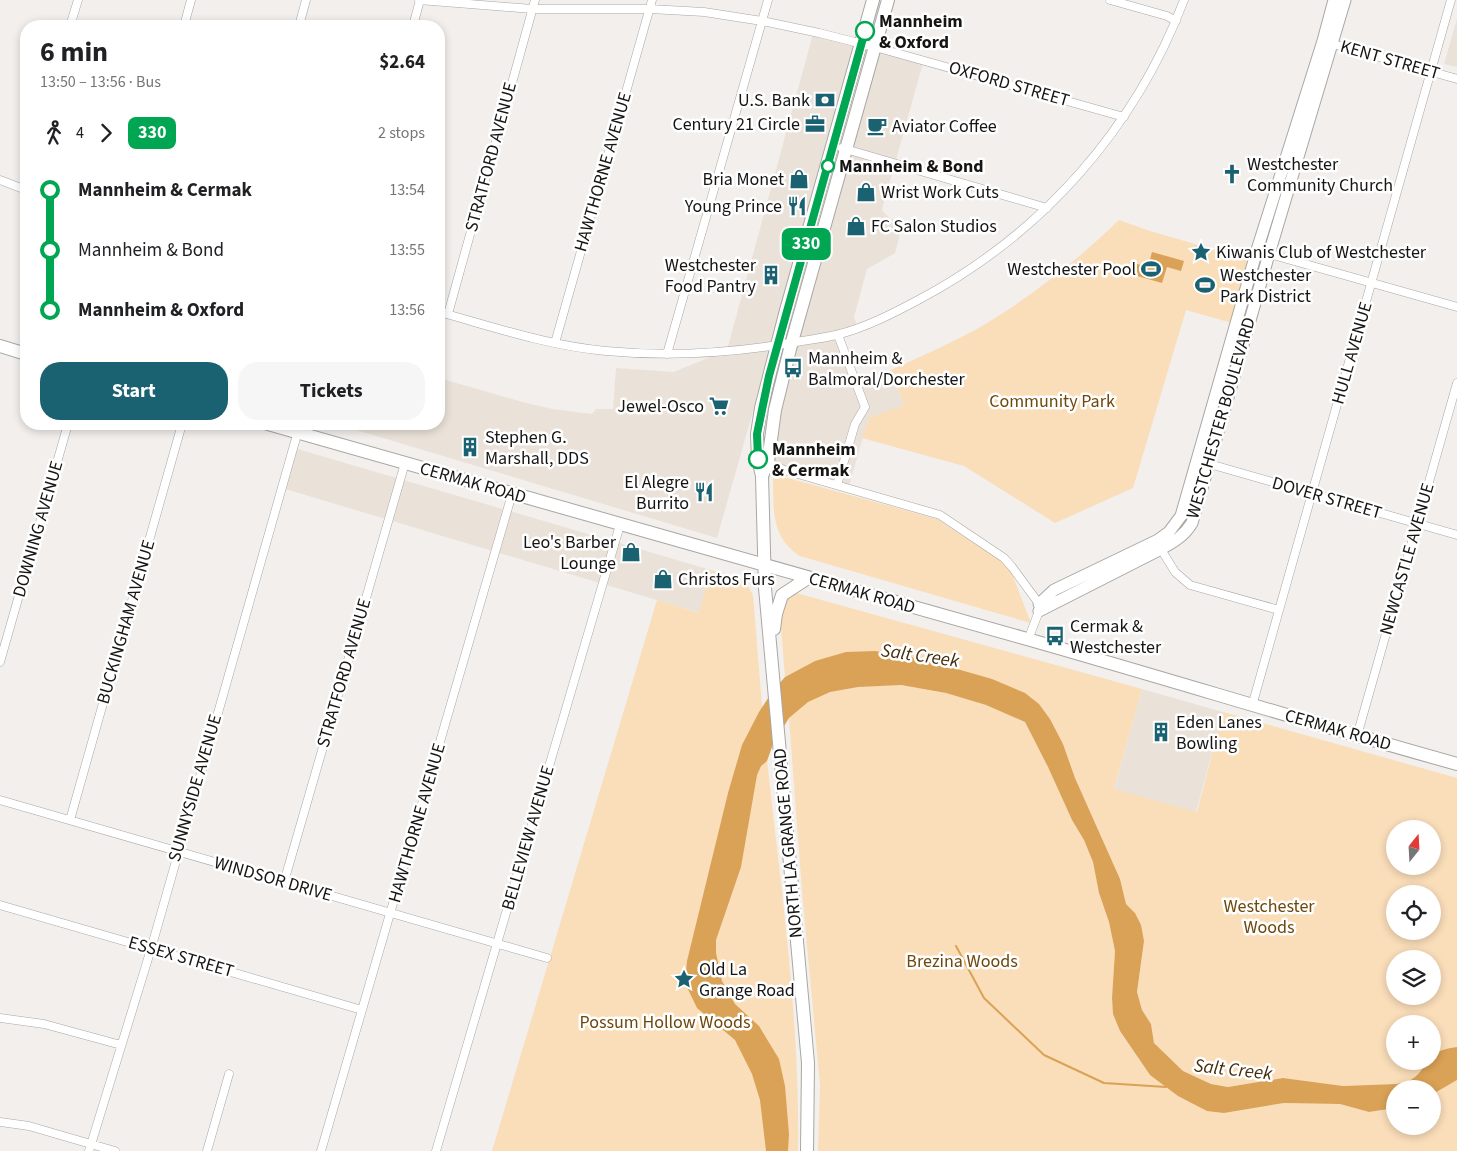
<!DOCTYPE html>
<meta charset="utf-8">
<style>
:root{--surface:#fff;--page:#f6f6f6;--text:#202124;--muted:#757577;--accent:#1a6271}
body{margin:0;font-family:"Source Sans 3",sans-serif;background:var(--page);color:var(--text);height:100vh;display:flex;flex-direction:column;font-size:19px;white-space:nowrap}
*{box-sizing:border-box;margin:0}
p{font-size:16px;color:var(--muted)}
.icon{flex:none;width:28px;height:28px;fill:none;stroke:currentColor;stroke-width:2;stroke-linecap:round;stroke-linejoin:round}
.map{position:relative;flex:1;overflow:hidden}
.drawer{position:absolute;left:20px;top:20px;width:425px;height:410px;display:flex;flex-direction:column;background:var(--surface);border-radius:20px;box-shadow:0 2px 8px #0003}
.drawer>*{flex:none}
.badge{padding:0 10px;border-radius:8px;font-size:18px;line-height:32px}
.needle{width:32px;rotate:18deg}
.fabs{position:absolute;left:1386px;top:820px;display:grid;gap:10px}
.fabs a{display:grid;place-items:center;width:55px;height:55px;border-radius:50%;background:var(--surface);box-shadow:0 2px 8px #0003;font-size:25px}
.map>.badge{position:absolute;translate:-50% -50%;box-shadow:0 0 0 2px #fff}
.legs{display:flex;align-items:center;gap:8px;height:55px;padding:0 20px;font-size:16px}
.legs p{margin-inline-start:auto}
.head{display:flex;align-items:center;justify-content:space-between;height:85px;padding:0 20px}
h1{font-size:28px;font-weight:700;line-height:38px}
.button{display:flex;gap:10px;margin-top:auto;padding:10px 20px}
.button a{flex:1;height:58px;border-radius:20px;background:var(--accent);color:#fff;font-size:20px;font-weight:700;line-height:58px;text-align:center}
.button a+a{background:var(--page);color:var(--text)}
ul{padding:0 20px;list-style:none}
li{display:flex;align-items:center;gap:18px;height:60px;font-size:19px}
li i{display:grid;place-items:center;width:8px;height:100%;margin:0 6px;background:currentColor}
li i::after{content:'';width:12px;height:12px;margin:-6px;border:4px solid;border-radius:50%;background:var(--surface)}
li p{margin-inline-start:auto}
li:first-child i{background:linear-gradient(#0000 50%,currentColor 0)}
li:last-child i{background:linear-gradient(currentColor 50%,#0000 0)}
.map>svg:first-child{display:block}
.built{fill:#eae2d9}
.green{fill:#faddb9;fill-rule:evenodd}
.water{fill:#daa256}
.lines{fill:none;stroke-linecap:round;stroke-linejoin:round}
.stream{stroke:#daa256;stroke-width:2}
.street-casing{stroke:#a9a7a4;stroke-width:9}
.secondary-casing{stroke:#a9a7a4;stroke-width:13}
.primary-casing{stroke:#a9a7a4;stroke-width:14}
.street{stroke:#fff;stroke-width:8}
.secondary{stroke:#fff;stroke-width:11}
.primary{stroke:#fff;stroke-width:12}
.line-1-casing{stroke:#fff;stroke-width:11}
.line-1{stroke:#00a651;stroke-width:8}
.stop-1-dot{fill:#fff;stroke:#00a651;stroke-width:2.5}
.labels{text-anchor:middle;dominant-baseline:central;stroke-width:5;stroke-linejoin:round;paint-order:stroke}
.stop-label{font-size:18px;font-weight:bold;fill:#161514;stroke:#fff;text-anchor:start}
.street-label{font-size:18px;fill:#161514;stroke:#fff}
.poi-label{font-size:18px;fill:#161514;stroke:#fff;text-anchor:start}
.park-label{font-size:18px;fill:#6e480c;stroke:#fff}
.water-label{font-size:19px;font-style:italic;fill:#442d0b;stroke:#fff}
</style>
<div class="map">
<svg width="1457" height="1151" viewBox="0 0 1457 1151">
<rect width="100%" height="100%" fill="#f2efec"/>
<!-- built -->
<path class="built" d="M1457,19V67L1444,64Z
M814,30L858,42L717,538L336,424H439V378L526,403L553,409L592,414L596,409H613L616,368L674,372L727,350Z
M879,51L923,63L882,210L890,219L903,223L895,253L867,269L854,317L858,328L842,335L859,384L891,370L904,405L868,420L849,486L771,464L776,425Z
M294,448L711,570L700,613L282,488Z
M1142,689L1223,712L1196,812L1114,790Z"/>
<!-- green -->
<path class="green" d="M1119,220L1150,231L1250,260L1232,323L1186,310L1133,488L1055,523L964,466L862,438L869,418L904,405L891,370C922,356 954,342 984,325C1033,295 1078,260 1119,220Z
M773,474L937,519L1009,566L1031,623L800,556C769,536 774,506 773,474Z
M711,570C729,575 746,576 753,596C758,653 762,712 768,769C782,896 800,1023 798,1151H492L657,600L699,613Z
M796,593L1142,689L1114,789L1197,812L1223,712L1457,778V1047L1449,1048L1433,1056L1432,1024H1395V1061H1428C1418,1075 1414,1082 1396,1084L1343,1086L1283,1078L1228,1087L1211,1084L1183,1071L1154,1043L1151,1024L1142,1010L1137,992L1144,941L1135,913L1126,904L1120,879L1075,778L1063,744L1050,719L1039,704L954,668L922,659L815,661L785,677L780,615L787,596ZM1395,829H1432V866H1395ZM1395,894H1432V931H1395ZM1395,959H1432V996H1395Z
M900,685L946,693L986,705L1025,722L1048,767L1072,820L1084,840L1093,862L1099,893L1109,922L1115,951L1112,998L1113,1014L1120,1031L1150,1075L1224,1113L1284,1103L1340,1104L1369,1112L1395,1108V1126H1432L1433,1094L1457,1080V1151H818L820,1085L802,891L789,718C795,713 801,707 807,702C834,685 870,686 900,685Z"/>
<!-- water -->
<path class="water" d="M1152,252L1184,261L1181,271L1167,267L1162,283L1134,275L1137,264L1148,267Z
M875,651L922,659L992,679L1025,693L1039,704L1050,719L1063,744L1075,778L1120,879L1126,904L1135,913L1141,925L1144,941L1137,992L1142,1010L1151,1024L1154,1043L1183,1071L1211,1084L1228,1087L1283,1078L1343,1086L1396,1084C1414,1082 1418,1075 1428,1061H1432L1433,1056C1439,1050 1448,1048 1457,1047V1080L1433,1094L1432,1089H1395V1108L1369,1112L1340,1104L1284,1103L1224,1113L1207,1111L1178,1096L1150,1075L1120,1031L1113,1014L1112,998L1115,951L1109,922L1099,893L1093,862L1084,840L1072,820L1048,767L1025,722L986,705L946,693L901,685L858,687L830,692L808,702L789,718L773,744L767,761L761,766L757,775L741,867L716,940V953L722,981L735,1004L759,1026L779,1059L785,1086L789,1134L788,1151H766L760,1100L752,1074L735,1040L697,1008L685,983L687,961L728,793L742,745L759,712L772,692L785,677L815,661L846,652Z"/>
<g class="lines">
<!-- stream -->
<path class="stream" d="M956,946L984,998L1044,1055L1104,1083L1166,1087"/>
<defs>
<path id="street" d="M419,0L532,9H650L704,12L762,21L819,33L875,47L1124,117
M1110,0L1167,16L1176,21
M70,26L78,0
M184,26L191,0
M299,26L306,0
M413,26L420,0
M1329,43L1457,79
M842,148L1047,208
M0,180L26,190
M1266,253L1457,307
M439,312C494,327 549,346 606,351C670,357 734,353 796,342C809,340 823,338 836,335C865,328 894,313 920,299C1042,234 1135,129 1184,0
M448,314L535,0
M555,343L652,0
M667,354L768,0
M768,462L784,470L940,515L1004,558L1012,567L1040,605L1039,611L1028,640
M1206,463L1457,535
M837,485L855,424L865,407L838,335
M1159,546L1175,572L1190,585L1279,610
M0,662L68,424
M1252,706L1451,0
M1357,736L1457,383
M0,800L547,958
M70,820L182,424
M284,882L405,463
M0,905L362,1010
M0,1018L44,1024L121,1045
M0,1122L29,1126L115,1151
M89,1151L151,949L300,424
M207,1151L229,1074
M321,1151L512,494
M436,1151L620,525"/>
<path id="secondary" d="M1039,604L1054,590L1158,540L1169,532L1181,516L1257,250L1323,41L1334,0
M1039,611L1161,549C1174,542 1184,536 1192,523L1269,254L1345,0"/>
<path id="primary" d="M0,346L26,354
M268,424C521,497 774,567 1027,639C1171,680 1313,724 1457,764
M762,476L758,459L757,434L761,408L785,314L873,0
M774,629L776,614L782,595L808,578
M807,1151L808,1063L765,588L762,476L768,462L775,410L790,349L888,0"/>
</defs>
<!-- street casing -->
<use href="#street" class="street-casing"/>
<!-- secondary casing -->
<use href="#secondary" class="secondary-casing"/>
<!-- primary casing -->
<use href="#primary" class="primary-casing"/>
<!-- street -->
<use href="#street" class="street"/>
<!-- secondary -->
<use href="#secondary" class="secondary"/>
<!-- primary -->
<use href="#primary" class="primary"/>
</g>
<g class="lines">
<defs>
<path id="line-1" d="M758,459L757,434L769,376L865,31"/>
</defs>
<!-- line-1 casing -->
<use href="#line-1" class="line-1-casing"/>
<!-- line-1 -->
<use href="#line-1" class="line-1"/>
</g>
<!-- icons -->
<defs>
<symbol id="bank-bare" viewBox="-9 -9 18 18"><path d="M-6-4H6V4H-6ZM0-2.3a2.3 2.3 0 1 0 0 4.6a2.3 2.3 0 1 0 0-4.6Z" fill="#1a6271" stroke="#fff" stroke-width="2.5" paint-order="stroke"/></symbol>
<symbol id="office-bare" viewBox="-9 -9 18 18"><path d="M-6-3h4V-5.5h4V-3h4V5H-6ZM-1-4.5V-3h2v-1.5ZM-6 0V1H6V0Z" fill="#1a6271" stroke="#fff" stroke-width="2.5" paint-order="stroke"/></symbol>
<symbol id="cafe-bare" viewBox="-9 -9 18 18"><path d="M-5.5-4.5H6V0H3Q3 3.5 0 3.5H-2.5Q-5.5 3.5-5.5 0ZM3-3.2v2h1.7v-2ZM-6 4.5H4V6H-6Z" fill="#1a6271" stroke="#fff" stroke-width="2.5" paint-order="stroke"/></symbol>
<symbol id="church-bare" viewBox="-9 -9 18 18"><path d="M-1.2-6h2.4v3.5h3.3v2.4h-3.3V6h-2.4V-.1h-3.3v-2.4h3.3Z" fill="#1a6271" stroke="#fff" stroke-width="2.5" paint-order="stroke"/></symbol>
<symbol id="shop-bare" viewBox="-9 -9 18 18"><path d="M-5-2.5h2.3a2.7 3.5 0 0 1 5.4 0H5L5.5 6h-11ZM-1.5-2.5h3a1.5 2.3 0 0 0-3 0Z" fill="#1a6271" stroke="#fff" stroke-width="2.5" paint-order="stroke"/></symbol>
<symbol id="restaurant-bare" viewBox="-9 -9 18 18"><path d="M-5-6h1v4h1v-4h1v4h1v-4h1v5L-1.5 .5V6h-2V.5L-5-1ZM5-6V6H3V1.5H1.5Q1.5-4 5-6Z" fill="#1a6271" stroke="#fff" stroke-width="2.5" paint-order="stroke"/></symbol>
<symbol id="sight-bare" viewBox="-9 -9 18 18"><path d="M0-6L1.8-2.2L6-1.7L2.9 1.2L3.7 5.4L0 3.3L-3.7 5.4L-2.9 1.2L-6-1.7L-1.8-2.2Z" fill="#1a6271" stroke="#fff" stroke-width="2.5" paint-order="stroke"/></symbol>
<symbol id="stadium-bare" viewBox="-9 -9 18 18"><path d="M0-5a6.5 5 0 1 0 0 10a6.5 5 0 1 0 0-10ZM-3.5-1.8h7v3.6h-7Z" fill="#1a6271" stroke="#fff" stroke-width="2.5" paint-order="stroke"/></symbol>
<symbol id="building-bare" viewBox="-9 -9 18 18"><path d="M-4-6H4V6H1V3H-1V6H-4ZM-2.5-4.3h1.7v1.8h-1.7ZM.8-4.3h1.7v1.8H.8ZM-2.5-1h1.7V.8h-1.7ZM.8-1h1.7V.8H.8Z" fill="#1a6271" stroke="#fff" stroke-width="2.5" paint-order="stroke"/></symbol>
<symbol id="bus-bare" viewBox="-9 -9 18 18"><path d="M-5-6H5V4H4V6H2V4H-2V6H-4V4H-5ZM-3.5-4V0h7V-4ZM-3.5 1.2v1.5H-2V1.2ZM2 1.2v1.5H3.5V1.2Z" fill="#1a6271" stroke="#fff" stroke-width="2.5" paint-order="stroke"/></symbol>
<symbol id="supermarket-bare" viewBox="-9 -9 18 18"><path d="M-6-5.5h2.5l.6 2H6L4.5 2H-2.5L-4.4-4H-6ZM-1.5 3.2a1.3 1.3 0 1 0 .1 0ZM3 3.2a1.3 1.3 0 1 0 .1 0Z" fill="#1a6271" stroke="#fff" stroke-width="2.5" paint-order="stroke"/></symbol>
</defs>
<g fill-rule="evenodd">
<use href="#bank-bare" x="811" y="86" width="28" height="28"/>
<use href="#office-bare" x="801" y="110" width="28" height="28"/>
<use href="#cafe-bare" x="863" y="112" width="28" height="28"/>
<use href="#church-bare" x="1218" y="160" width="28" height="28"/>
<use href="#shop-bare" x="785" y="165" width="28" height="28"/>
<use href="#shop-bare" x="852" y="178" width="28" height="28"/>
<use href="#restaurant-bare" x="783" y="192" width="28" height="28"/>
<use href="#shop-bare" x="842" y="212" width="28" height="28"/>
<use href="#sight-bare" x="1187" y="238" width="28" height="28"/>
<use href="#stadium-bare" x="1137" y="255" width="28" height="28"/>
<use href="#building-bare" x="757" y="261" width="28" height="28"/>
<use href="#stadium-bare" x="1191" y="271" width="28" height="28"/>
<use href="#bus-bare" x="779" y="354" width="28" height="28"/>
<use href="#supermarket-bare" x="705" y="392" width="28" height="28"/>
<use href="#building-bare" x="456" y="433" width="28" height="28"/>
<use href="#restaurant-bare" x="690" y="478" width="28" height="28"/>
<use href="#shop-bare" x="617" y="538" width="28" height="28"/>
<use href="#shop-bare" x="649" y="565" width="28" height="28"/>
<use href="#bus-bare" x="1041" y="622" width="28" height="28"/>
<use href="#building-bare" x="1147" y="718" width="28" height="28"/>
<use href="#sight-bare" x="670" y="965" width="28" height="28"/>
</g>
<!-- markers -->
<g class="stop-1-dot">
<circle cx="865" cy="31" r="9"/>
<circle cx="828" cy="166" r="6"/>
<circle cx="758" cy="459" r="9"/>
</g>
<g class="labels">
<!-- stop labels -->
<g class="stop-label">
<text x="879" y="21">Mannheim<tspan x="879" dy="21">&amp; Oxford</tspan></text>
<text x="839" y="166">Mannheim &amp; Bond</text>
<text x="772" y="449">Mannheim<tspan x="772" dy="21">&amp; Cermak</tspan></text>
</g>
<!-- street labels -->
<g class="street-label">
<text transform="translate(1390 60) rotate(16)">KENT STREET</text>
<text transform="translate(1009 84) rotate(16)">OXFORD STREET</text>
<text transform="translate(491 157) rotate(-75)">STRATFORD AVENUE</text>
<text transform="translate(603 172) rotate(-74)">HAWTHORNE AVENUE</text>
<text transform="translate(1352 353) rotate(-74)">HULL AVENUE</text>
<text transform="translate(1221 418) rotate(-74)">WESTCHESTER BOULEVARD</text>
<text transform="translate(473 483) rotate(16)">CERMAK ROAD</text>
<text transform="translate(1327 498) rotate(16)">DOVER STREET</text>
<text transform="translate(38 529) rotate(-74)">DOWNING AVENUE</text>
<text transform="translate(1407 559) rotate(-74)">NEWCASTLE AVENUE</text>
<text transform="translate(862 593) rotate(16)">CERMAK ROAD</text>
<text transform="translate(126 622) rotate(-74)">BUCKINGHAM AVENUE</text>
<text transform="translate(344 673) rotate(-74)">STRATFORD AVENUE</text>
<text transform="translate(1338 730) rotate(16)">CERMAK ROAD</text>
<text transform="translate(195 788) rotate(-74)">SUNNYSIDE AVENUE</text>
<text transform="translate(417 823) rotate(-74)">HAWTHORNE AVENUE</text>
<text transform="translate(528 838) rotate(-74)">BELLEVIEW AVENUE</text>
<text transform="translate(788 843) rotate(-95)">NORTH LA GRANGE ROAD</text>
<text transform="translate(273 879) rotate(16)">WINDSOR DRIVE</text>
<text transform="translate(181 957) rotate(16)">ESSEX STREET</text>
</g>
<!-- poi labels -->
<g class="poi-label">
<text x="810" y="100" text-anchor="end">U.S. Bank</text>
<text x="800" y="124" text-anchor="end">Century 21 Circle</text>
<text x="892" y="126">Aviator Coffee</text>
<text x="1247" y="164">Westchester<tspan x="1247" dy="21">Community Church</tspan></text>
<text x="784" y="179" text-anchor="end">Bria Monet</text>
<text x="881" y="192">Wrist Work Cuts</text>
<text x="782" y="206" text-anchor="end">Young Prince</text>
<text x="871" y="226">FC Salon Studios</text>
<text x="1216" y="252">Kiwanis Club of Westchester</text>
<text x="756" y="265" text-anchor="end">Westchester<tspan x="756" dy="21">Food Pantry</tspan></text>
<text x="1136" y="269" text-anchor="end">Westchester Pool</text>
<text x="1220" y="275">Westchester<tspan x="1220" dy="21">Park District</tspan></text>
<text x="808" y="358">Mannheim &amp;<tspan x="808" dy="21">Balmoral/Dorchester</tspan></text>
<text x="704" y="406" text-anchor="end">Jewel-Osco</text>
<text x="485" y="437">Stephen G.<tspan x="485" dy="21">Marshall, DDS</tspan></text>
<text x="689" y="482" text-anchor="end">El Alegre<tspan x="689" dy="21">Burrito</tspan></text>
<text x="616" y="542" text-anchor="end">Leo's Barber<tspan x="616" dy="21">Lounge</tspan></text>
<text x="678" y="579">Christos Furs</text>
<text x="1070" y="626">Cermak &amp;<tspan x="1070" dy="21">Westchester</tspan></text>
<text x="1176" y="722">Eden Lanes<tspan x="1176" dy="21">Bowling</tspan></text>
<text x="699" y="969">Old La<tspan x="699" dy="21">Grange Road</tspan></text>
</g>
<!-- park labels -->
<g class="park-label">
<text x="1052" y="401">Community Park</text>
<text x="1269" y="906">Westchester<tspan x="1269" dy="21">Woods</tspan></text>
<text x="962" y="961">Brezina Woods</text>
<text x="665" y="1022">Possum Hollow Woods</text>
</g>
<!-- water labels -->
<g class="water-label">
<text transform="translate(920 656) rotate(8)">Salt Creek</text>
<text transform="translate(1233 1070) rotate(6)">Salt Creek</text>
</g>
</g>
</svg>
<div class="fabs">
<a><svg class="needle" viewBox="-14 -14 28 28"><path d="M0-13l5 13h-10z" fill="#e53935"/><path d="M0 13l5-13h-10z" fill="#757577"/></svg></a>
<a><svg class="icon" aria-label="locate" viewBox="0 0 24 24"><circle cx="12" cy="12" r="6"/><path d="M12 2v4M12 18v4M2 12h4M18 12h4"/></svg></a>
<a><svg class="icon" aria-label="layers" viewBox="0 0 24 24"><path d="M12 4l9 5-9 5-9-5zM3 14l9 5 9-5"/></svg></a>
<a>+</a>
<a>−</a>
</div>
<b class="badge" style="left:806px;top:244px;background:#00a651;color:#fff">330</b>
<section class="drawer">
<div class="head"><div><h1>6 min</h1><p>13:50 – 13:56 · Bus</p></div><b>$2.64</b></div>
<div class="legs"><svg class="icon" aria-label="walk" viewBox="0 0 24 24"><circle cx="13" cy="4" r="2"/><path d="M13 8l-2 6 4 7M11 14l-3 7M7 12l3-4h3l4 4"/></svg>4<svg class="icon" aria-label="forward" viewBox="0 0 24 24"><path d="M9 5l7 7-7 7"/></svg><b class="badge" style="background:#00a651;color:#fff">330</b><p>2 stops</p></div>
<ul>
<li><i style="color:#00a651"></i><b>Mannheim &amp; Cermak</b><p>13:54</p></li>
<li><i style="color:#00a651"></i><span>Mannheim &amp; Bond</span><p>13:55</p></li>
<li><i style="color:#00a651"></i><b>Mannheim &amp; Oxford</b><p>13:56</p></li>
</ul>
<div class="button"><a>Start</a><a>Tickets</a></div>
</section>
</div>
